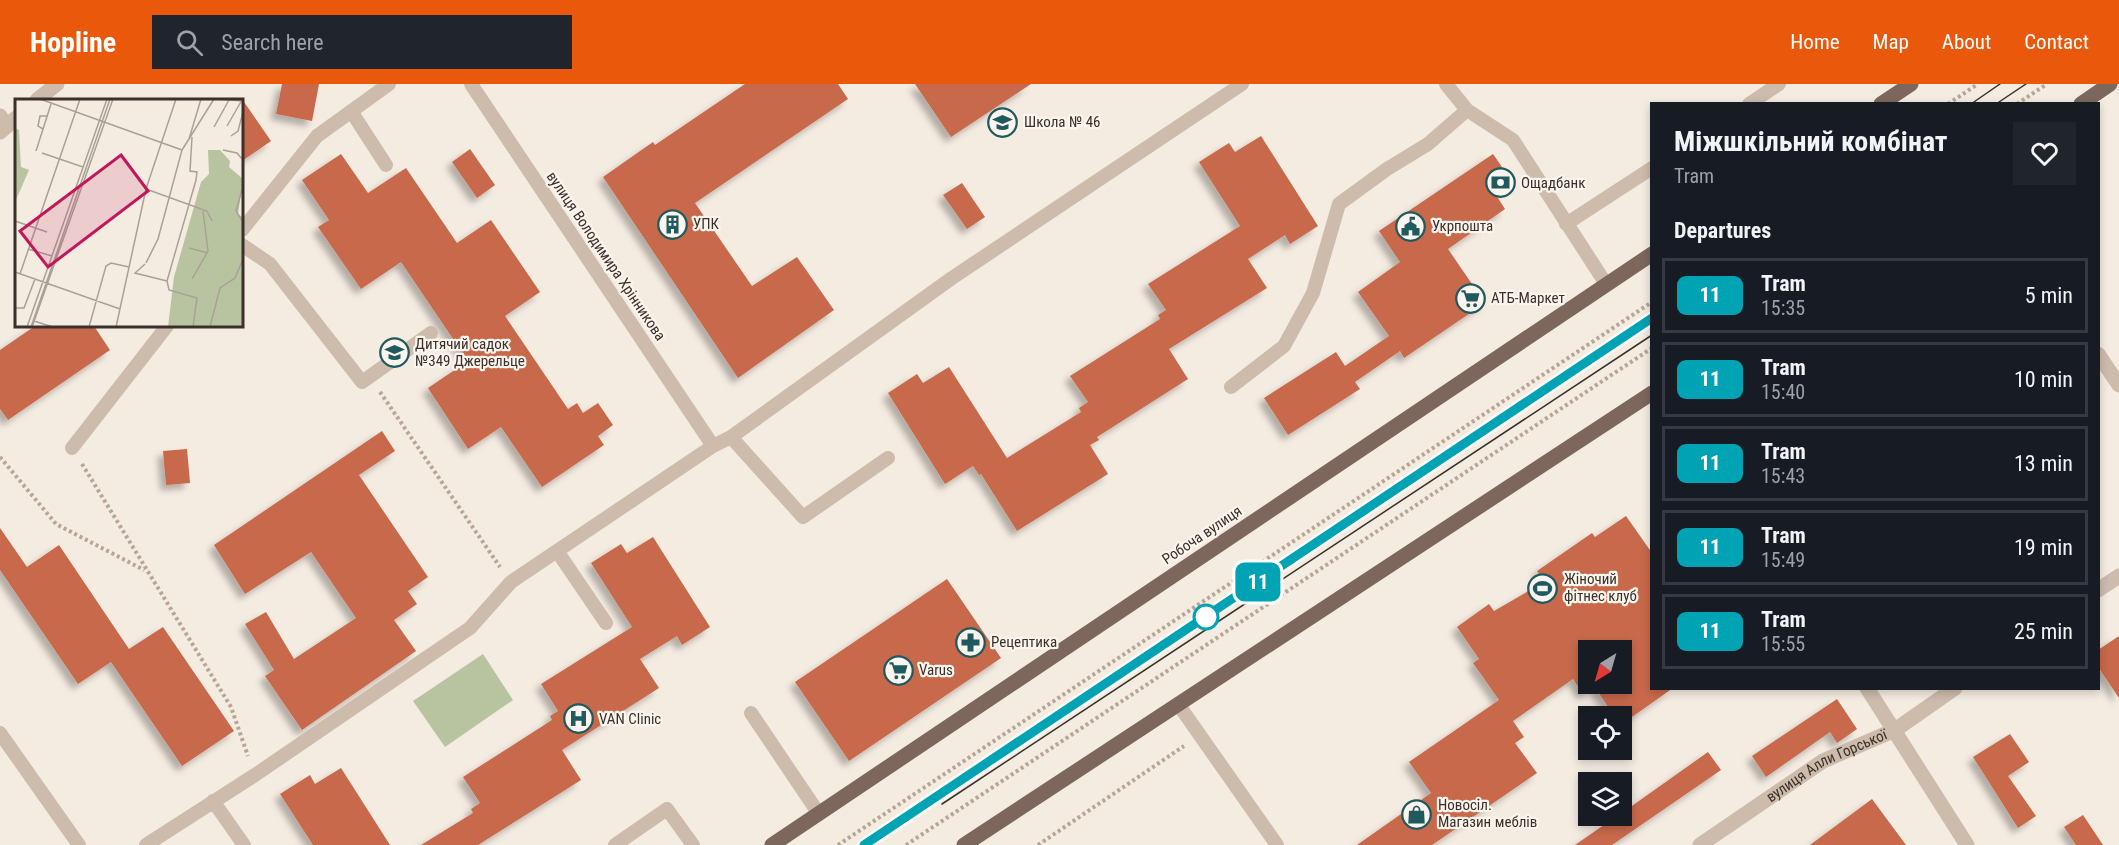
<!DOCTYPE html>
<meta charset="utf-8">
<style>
:root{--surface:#171b24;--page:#20242c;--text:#f1f3f6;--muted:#9ea1a6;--line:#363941;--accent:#ea580c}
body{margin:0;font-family:"Roboto Condensed",sans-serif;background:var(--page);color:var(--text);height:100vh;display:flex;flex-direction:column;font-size:22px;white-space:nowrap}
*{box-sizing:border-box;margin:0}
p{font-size:20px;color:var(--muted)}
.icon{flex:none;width:33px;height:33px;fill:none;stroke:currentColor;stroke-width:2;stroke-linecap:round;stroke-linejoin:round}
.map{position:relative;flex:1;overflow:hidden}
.panel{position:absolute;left:1650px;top:18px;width:450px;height:588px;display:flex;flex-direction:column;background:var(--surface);border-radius:0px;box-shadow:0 3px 9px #0003}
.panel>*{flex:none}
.badge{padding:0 12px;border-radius:9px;font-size:21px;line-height:39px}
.needle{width:39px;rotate:217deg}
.buttons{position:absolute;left:1578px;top:556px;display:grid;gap:12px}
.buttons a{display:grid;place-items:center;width:54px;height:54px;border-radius:0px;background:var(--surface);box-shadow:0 3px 9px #0003;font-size:30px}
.map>.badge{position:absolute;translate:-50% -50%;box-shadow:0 0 0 3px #fff}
h2{padding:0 24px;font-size:22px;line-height:54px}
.round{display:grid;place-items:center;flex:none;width:63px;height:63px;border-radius:0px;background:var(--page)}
.head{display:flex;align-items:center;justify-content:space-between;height:102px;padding:0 24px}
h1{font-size:28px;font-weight:700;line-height:45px}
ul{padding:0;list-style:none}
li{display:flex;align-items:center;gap:18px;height:75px;margin:0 12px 9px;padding:0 12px;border:3px solid var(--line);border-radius:0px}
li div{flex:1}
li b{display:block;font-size:22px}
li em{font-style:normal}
li .badge{min-width:66px;font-weight:700;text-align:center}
header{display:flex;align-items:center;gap:36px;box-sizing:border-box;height:84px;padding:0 30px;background:var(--accent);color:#fff}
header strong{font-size:28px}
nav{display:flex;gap:33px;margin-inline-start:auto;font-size:21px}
.search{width:420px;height:54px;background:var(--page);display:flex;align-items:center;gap:15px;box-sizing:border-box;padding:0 21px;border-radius:0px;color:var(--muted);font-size:22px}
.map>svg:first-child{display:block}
.green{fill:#b8c4a0}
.building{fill:#c8694b;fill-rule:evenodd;filter:url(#shadow)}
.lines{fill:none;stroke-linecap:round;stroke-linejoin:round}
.path{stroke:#b9a596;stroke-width:4;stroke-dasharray:3 3;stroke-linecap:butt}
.service{stroke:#cdbbac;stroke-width:14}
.minor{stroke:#cdbbac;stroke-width:15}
.tertiary{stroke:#cdbbac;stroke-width:15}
.primary{stroke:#7d675c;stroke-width:15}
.tram{stroke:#3b302b;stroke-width:1.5}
.line-casing{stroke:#fff;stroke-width:14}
.line{stroke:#00a3b4;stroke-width:9}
.stop-dot{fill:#fff;stroke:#00a3b4;stroke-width:3}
.labels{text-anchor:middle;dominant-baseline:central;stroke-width:4.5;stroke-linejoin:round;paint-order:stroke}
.poi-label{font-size:15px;fill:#3b302b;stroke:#fbf5ee;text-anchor:start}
.street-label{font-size:15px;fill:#3b302b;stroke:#fbf5ee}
.inset-road{fill:none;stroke:#aaa098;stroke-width:1.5}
.view{fill:#c2185b;fill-opacity:0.15;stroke:#c2185b;stroke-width:3}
.inset-edge{fill:none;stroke:#3b302b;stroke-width:3}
</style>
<header>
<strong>Hopline</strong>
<div class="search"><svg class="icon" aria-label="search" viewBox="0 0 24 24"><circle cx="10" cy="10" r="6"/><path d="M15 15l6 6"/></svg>Search here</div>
<nav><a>Home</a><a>Map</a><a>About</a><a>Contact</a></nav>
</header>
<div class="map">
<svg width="2119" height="761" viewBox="0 0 2119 761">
<defs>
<filter id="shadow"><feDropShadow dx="-5.5" dy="5.5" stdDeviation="3" flood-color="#0004"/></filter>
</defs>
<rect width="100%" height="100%" fill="#f4ebe1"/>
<!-- green -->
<path class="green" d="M483,570L513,616L445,663L413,617Z"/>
<!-- building -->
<path class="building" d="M282,0H319L312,37L276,30Z
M745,0H838L848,15L695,119L752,202L797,173L834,226L738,294L603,93L653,58L655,61Z
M915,0H1031L951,53Z
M242,15L271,57L242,77Z
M1261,52L1318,142L1290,160L1285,151L1248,175L1267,204L1169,265L1188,295L1097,353L1099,356L1090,361L1108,390L1017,447L981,390L979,391L973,382L945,400L888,309L917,290L923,299L949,283L1007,374L1081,328L1079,324L1088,318L1070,292L1160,235L1158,231L1166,226L1148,200L1240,142L1199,78L1229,59L1235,68Z
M470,65L495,101L477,114L452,78Z
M341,70L368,109L406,84L457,159L491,136L540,208L505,232L568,325L577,319L583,329L598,319L613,341L598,352L604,361L542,403L501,343L468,365L428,304L468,277L401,178L361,205L318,143L329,136L302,96Z
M1493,70L1513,99L1496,111L1505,125L1448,165L1485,219L1404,274L1400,267L1355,298L1360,305L1288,351L1264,314L1336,268L1345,282L1389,252L1358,208L1400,178L1379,147Z
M962,99L985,133L967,145L943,111Z
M35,242H94L110,266L8,336L0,325V266Z
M382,347L395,367L359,391L428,493L408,507L417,520L394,536L416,567L302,646L265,592L274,586L245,540L266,528L294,575L356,534L311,468L245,510L214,461Z
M187,365L190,399L166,401L163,367Z
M1626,432L1652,469V604H1673L1622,640V633H1615L1594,602L1583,610L1573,595L1513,637L1524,653L1515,659L1537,689L1432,761H1357L1431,709L1409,678L1499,616L1473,579L1479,575L1457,543L1489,520L1494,527L1544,498L1537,487L1592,449L1595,453ZM1588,567H1622V600H1588Z
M0,444L27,483L59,461L129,565L163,543L234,647L182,682L111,578L78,600L0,486Z
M653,453L710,543L682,561L677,552L640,575L659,604L562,666L581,696L478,761H421L473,729L471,725L480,719L463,693L552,636L550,632L558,627L541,600L632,543L591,479L621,460L627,469Z
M947,495L1001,574L849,677L795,598Z
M2119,552V614L2098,583V566Z
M1837,615L1857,645L1837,659L1830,648L1766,693L1752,672Z
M2010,650L2029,678L2008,692L2036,732L2018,744L1973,673Z
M1708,668L1721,686L1612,761H1575L1617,732H1622V729Z
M341,684L390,761H313L280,710L310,691L315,700Z
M1872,715L1906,761H1810Z
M2083,731L2103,761H2076L2064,743Z"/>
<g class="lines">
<!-- path -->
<path class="path" d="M1948,20L1978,0
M2017,20L2047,0
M380,308L500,483
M0,373L56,440L144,486
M82,380L231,623L248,672
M838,761L1652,218
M906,761L1652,264
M1038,761L1184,662"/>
<!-- service -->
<path class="service" d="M471,0L713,362
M1446,0L1467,26L1513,56L1606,200
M1749,20L1779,0
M351,27L386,81
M1566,140L1652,84
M242,146L317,52L389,0
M242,161L270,180L362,298L431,249
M1231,303L1284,262L1313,209L1339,120L1387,85L1428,60L1467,26
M731,353L803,433L888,374
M72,364L167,242
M557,467L606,539
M1178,620L1277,761
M751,629L819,730
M0,649L79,761
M213,717L244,761
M146,761L255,691L470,544L511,498L713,362L731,353L952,194L1242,0
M615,761L667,725L693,761"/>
<!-- minor -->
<g class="minor">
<path d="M0,32L7,42"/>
<path d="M2098,270L2119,301"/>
<path d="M2098,506L2119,492"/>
<path d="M1867,604L1967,761"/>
<path id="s1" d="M1700,761L1823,677L1895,646L1955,604"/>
</g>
<!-- tertiary -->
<path class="tertiary" d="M37,16L57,0
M0,48L16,34"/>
<!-- primary -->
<path class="primary" d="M1881,20L1911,0
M2081,20L2110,0
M772,761L1652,170
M964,761L1652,309"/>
<!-- tram -->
<path class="tram" d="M1971,20L2000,0
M1996,20L2026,0
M942,720L1652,251
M864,761L1652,234"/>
</g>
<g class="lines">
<defs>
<path id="line" d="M864,761L1652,234"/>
</defs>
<!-- line casing -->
<use href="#line" class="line-casing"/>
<!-- line -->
<use href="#line" class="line"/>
</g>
<!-- icons -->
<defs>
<symbol id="school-ring" viewBox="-11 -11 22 22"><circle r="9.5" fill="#fbf5ee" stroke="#1f5a5e" stroke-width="1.5"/><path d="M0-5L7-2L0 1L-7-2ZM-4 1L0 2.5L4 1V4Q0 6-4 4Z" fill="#1f5a5e"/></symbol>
<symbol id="bank-ring" viewBox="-11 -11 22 22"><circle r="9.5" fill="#fbf5ee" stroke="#1f5a5e" stroke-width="1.5"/><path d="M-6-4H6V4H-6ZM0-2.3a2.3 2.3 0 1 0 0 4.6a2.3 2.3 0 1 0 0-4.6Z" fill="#1f5a5e"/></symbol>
<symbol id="building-ring" viewBox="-11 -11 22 22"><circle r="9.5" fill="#fbf5ee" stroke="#1f5a5e" stroke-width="1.5"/><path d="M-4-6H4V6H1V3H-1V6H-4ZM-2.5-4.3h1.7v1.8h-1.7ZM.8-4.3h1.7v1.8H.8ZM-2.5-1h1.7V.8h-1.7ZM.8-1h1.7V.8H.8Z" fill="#1f5a5e"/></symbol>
<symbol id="civic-ring" viewBox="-11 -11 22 22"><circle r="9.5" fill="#fbf5ee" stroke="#1f5a5e" stroke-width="1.5"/><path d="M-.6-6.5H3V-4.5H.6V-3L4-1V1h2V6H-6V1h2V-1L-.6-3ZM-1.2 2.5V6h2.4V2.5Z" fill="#1f5a5e"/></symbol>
<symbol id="supermarket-ring" viewBox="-11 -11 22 22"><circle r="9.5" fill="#fbf5ee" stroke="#1f5a5e" stroke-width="1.5"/><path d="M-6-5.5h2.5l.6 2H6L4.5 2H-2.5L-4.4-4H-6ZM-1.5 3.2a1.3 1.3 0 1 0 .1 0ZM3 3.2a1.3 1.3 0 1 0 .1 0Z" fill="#1f5a5e"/></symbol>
<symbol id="stadium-ring" viewBox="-11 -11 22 22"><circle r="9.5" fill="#fbf5ee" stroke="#1f5a5e" stroke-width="1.5"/><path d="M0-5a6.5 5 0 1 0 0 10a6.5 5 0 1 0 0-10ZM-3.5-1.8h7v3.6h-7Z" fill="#1f5a5e"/></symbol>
<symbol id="pharmacy-ring" viewBox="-11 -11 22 22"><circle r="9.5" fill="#fbf5ee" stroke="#1f5a5e" stroke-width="1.5"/><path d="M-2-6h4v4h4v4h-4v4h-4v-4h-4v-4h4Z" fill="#1f5a5e"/></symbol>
<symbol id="hospital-ring" viewBox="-11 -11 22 22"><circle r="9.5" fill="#fbf5ee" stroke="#1f5a5e" stroke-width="1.5"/><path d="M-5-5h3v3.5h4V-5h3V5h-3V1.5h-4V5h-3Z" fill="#1f5a5e"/></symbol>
<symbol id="shop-ring" viewBox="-11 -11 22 22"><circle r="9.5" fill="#fbf5ee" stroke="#1f5a5e" stroke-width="1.5"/><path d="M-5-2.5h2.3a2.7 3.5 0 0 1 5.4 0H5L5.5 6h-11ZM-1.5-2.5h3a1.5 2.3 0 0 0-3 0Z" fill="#1f5a5e"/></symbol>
</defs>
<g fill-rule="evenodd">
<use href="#school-ring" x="986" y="22" width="33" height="33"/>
<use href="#bank-ring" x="1484" y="82" width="33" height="33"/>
<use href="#building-ring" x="656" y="124" width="33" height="33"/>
<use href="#civic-ring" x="1394" y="126" width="33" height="33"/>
<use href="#supermarket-ring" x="1454" y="198" width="33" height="33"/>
<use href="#school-ring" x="378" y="252" width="33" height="33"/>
<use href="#stadium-ring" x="1526" y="488" width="33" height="33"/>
<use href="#pharmacy-ring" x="954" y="542" width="33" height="33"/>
<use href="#supermarket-ring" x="882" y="570" width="33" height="33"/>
<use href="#hospital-ring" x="562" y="618" width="33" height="33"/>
<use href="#shop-ring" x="1400" y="714" width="33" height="33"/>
</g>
<!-- markers -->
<circle class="stop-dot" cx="1206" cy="533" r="12"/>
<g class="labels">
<!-- poi labels -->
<g class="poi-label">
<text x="1024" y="38">Школа № 46</text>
<text x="1521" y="99">Ощадбанк</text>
<text x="693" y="140">УПК</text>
<text x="1432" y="142">Укрпошта</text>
<text x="1491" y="214">АТБ-Маркет</text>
<text x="415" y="260">Дитячий садок<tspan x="415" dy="17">№349 Джерельце</tspan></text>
<text x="1564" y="495">Жіночий<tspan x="1564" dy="17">фітнес клуб</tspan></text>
<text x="991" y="558">Рецептика</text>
<text x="919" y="586">Varus</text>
<text x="599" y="635">VAN Clinic</text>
<text x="1438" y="721">Новосіл.<tspan x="1438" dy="17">Магазин меблів</tspan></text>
</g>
<!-- street labels -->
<g class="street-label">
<text transform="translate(606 172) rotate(56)">вулиця Володимира Хрінникова</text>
<text transform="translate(1202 451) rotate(-34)">Робоча вулиця</text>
<text stroke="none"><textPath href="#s1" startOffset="150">вулиця Алли Горської</textPath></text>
</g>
</g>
<!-- overview -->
<g transform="translate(15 15)">
<rect width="228" height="228" fill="#f4ebe1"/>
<path d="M0,29L4,31L6,68L14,71L0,103ZM193,51H205L215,62L214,68L228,80L223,116L228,118V224L226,228H153L159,178L186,83L194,75Z" fill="#b8c4a0"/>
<path class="inset-road" d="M25,0L167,51M201,0L228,2M212,27L227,1M199,28L214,1M28,30L23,27L25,17H32M216,37L223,32L228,13M177,38L175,72L182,73L181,81L152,182L154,191L182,199L178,228M174,40L186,0M167,51L199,0M208,51L222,54L228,61M21,52L36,5M27,54L68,68M228,87L221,112L228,123M131,90L192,112L197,122M0,122L32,133M174,149L193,154M13,150L37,157M131,164L143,140L167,51M130,165L120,174L152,182M0,173L105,210M5,175L65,0M177,180L193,152L188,112M0,209H9L20,180M19,222L38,228M12,228L92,0M16,228L95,0M17,228L98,0M74,228L91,167L96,164L114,168M101,228L131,90L161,0M195,228L205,189L220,179L228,160"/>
<path class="view" d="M106,56L133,92L33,168L5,132Z"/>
<rect width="228" height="228" class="inset-edge"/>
</g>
</svg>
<div class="buttons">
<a><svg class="needle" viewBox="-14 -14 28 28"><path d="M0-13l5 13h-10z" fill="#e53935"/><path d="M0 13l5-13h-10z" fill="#9ea1a6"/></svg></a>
<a><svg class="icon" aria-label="locate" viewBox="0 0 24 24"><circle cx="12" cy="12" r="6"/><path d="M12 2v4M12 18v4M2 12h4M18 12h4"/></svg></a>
<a><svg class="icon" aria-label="layers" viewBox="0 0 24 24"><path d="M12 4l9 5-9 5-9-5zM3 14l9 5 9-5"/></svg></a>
</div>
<b class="badge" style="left:1258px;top:498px;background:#00a3b4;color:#fff">11</b>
<section class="panel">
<div class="head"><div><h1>Міжшкільний комбінат</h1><p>Tram</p></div><a class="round"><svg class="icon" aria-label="heart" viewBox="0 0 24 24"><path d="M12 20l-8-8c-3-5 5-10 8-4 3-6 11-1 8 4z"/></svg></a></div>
<h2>Departures</h2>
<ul>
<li><span class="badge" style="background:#00a3b4;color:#fff">11</span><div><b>Tram</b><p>15:35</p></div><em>5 min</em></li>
<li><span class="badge" style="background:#00a3b4;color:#fff">11</span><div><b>Tram</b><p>15:40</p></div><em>10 min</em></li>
<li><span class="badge" style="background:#00a3b4;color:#fff">11</span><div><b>Tram</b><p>15:43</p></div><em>13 min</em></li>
<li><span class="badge" style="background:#00a3b4;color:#fff">11</span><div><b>Tram</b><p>15:49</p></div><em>19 min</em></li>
<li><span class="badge" style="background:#00a3b4;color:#fff">11</span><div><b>Tram</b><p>15:55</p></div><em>25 min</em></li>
</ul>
</section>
</div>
